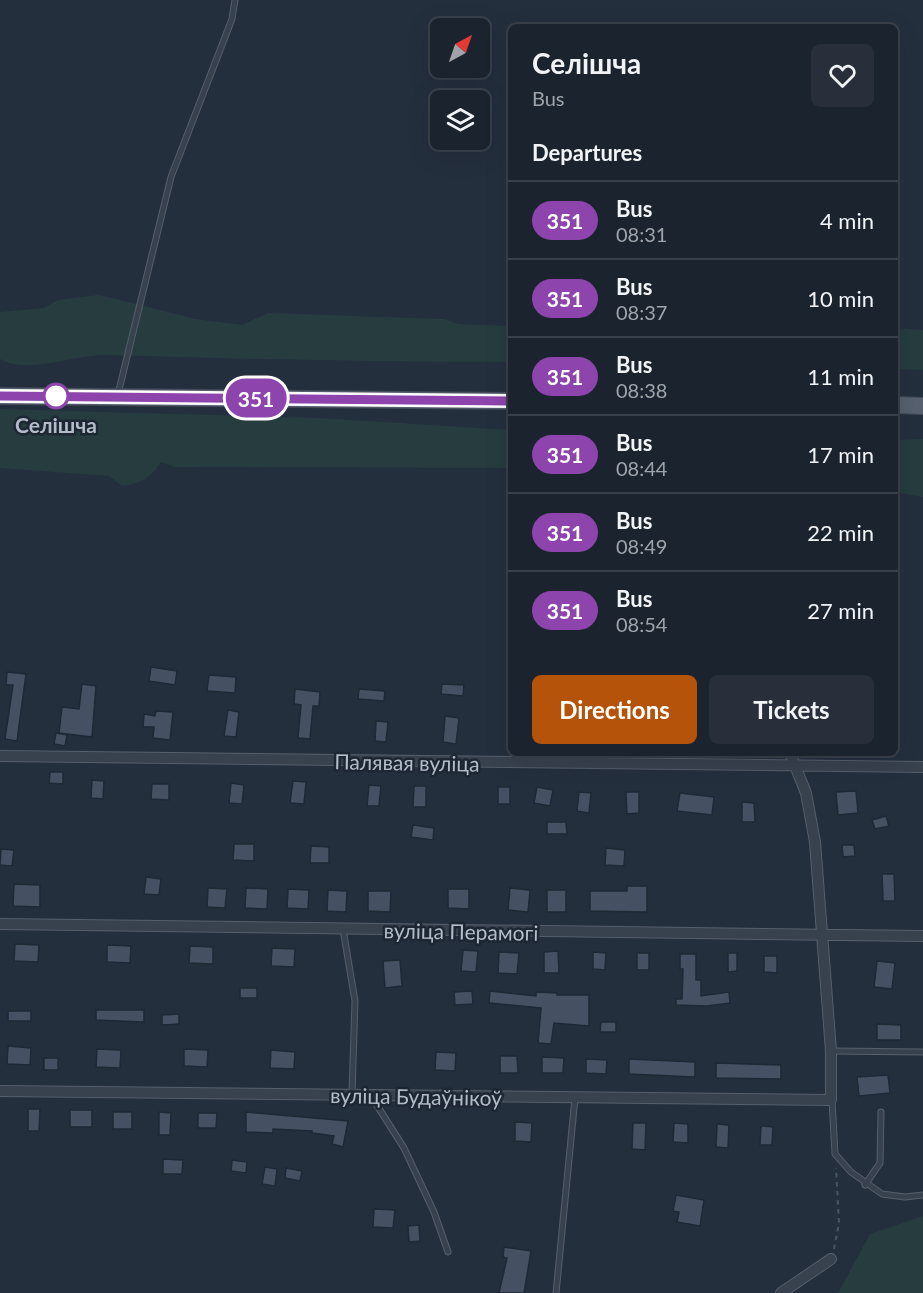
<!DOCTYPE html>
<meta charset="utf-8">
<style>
:root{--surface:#1b232e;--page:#282f3a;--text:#f1f3f6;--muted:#a0a4aa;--line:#39404a;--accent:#b45309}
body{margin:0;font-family:Lato,sans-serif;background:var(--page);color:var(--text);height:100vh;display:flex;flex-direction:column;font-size:22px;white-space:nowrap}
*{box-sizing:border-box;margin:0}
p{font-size:20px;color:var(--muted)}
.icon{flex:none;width:33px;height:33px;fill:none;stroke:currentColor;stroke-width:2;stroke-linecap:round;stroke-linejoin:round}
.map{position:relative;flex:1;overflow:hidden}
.details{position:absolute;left:508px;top:24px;width:390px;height:732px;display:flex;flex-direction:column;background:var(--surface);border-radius:9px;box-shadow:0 6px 24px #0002,0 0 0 2px var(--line)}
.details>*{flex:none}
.badge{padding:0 12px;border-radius:20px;font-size:21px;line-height:39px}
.needle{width:39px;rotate:40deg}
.fabs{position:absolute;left:430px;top:18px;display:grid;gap:12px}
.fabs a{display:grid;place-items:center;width:60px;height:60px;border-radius:9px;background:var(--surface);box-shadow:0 6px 24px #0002,0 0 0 2px var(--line);font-size:30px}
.map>.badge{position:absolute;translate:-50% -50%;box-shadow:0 0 0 3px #fff}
h2{padding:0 24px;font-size:22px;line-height:54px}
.round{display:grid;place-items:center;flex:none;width:63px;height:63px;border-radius:9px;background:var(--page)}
.summary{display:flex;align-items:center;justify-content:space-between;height:102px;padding:0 24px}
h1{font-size:28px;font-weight:700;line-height:45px}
.button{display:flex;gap:12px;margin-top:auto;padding:12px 24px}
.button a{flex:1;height:69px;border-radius:9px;background:var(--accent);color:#fff;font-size:24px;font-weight:700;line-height:69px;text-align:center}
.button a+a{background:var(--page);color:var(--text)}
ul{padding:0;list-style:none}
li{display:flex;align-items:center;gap:18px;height:78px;padding:0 24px;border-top:2px solid var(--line)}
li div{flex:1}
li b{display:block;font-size:22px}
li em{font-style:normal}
li .badge{min-width:66px;font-weight:700;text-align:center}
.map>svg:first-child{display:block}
.green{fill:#263c3f}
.building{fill:#455162;stroke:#1f2835;stroke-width:1.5}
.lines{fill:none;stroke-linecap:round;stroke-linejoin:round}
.lane-casing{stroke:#565f6c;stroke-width:7}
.street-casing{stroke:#565f6c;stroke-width:12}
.primary-casing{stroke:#414a57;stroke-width:18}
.path{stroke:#44595c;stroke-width:2;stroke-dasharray:4.5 4.5;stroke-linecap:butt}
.lane{stroke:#38414e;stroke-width:5}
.street{stroke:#38414e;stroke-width:10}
.primary{stroke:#56606e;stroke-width:16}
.line-casing{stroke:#fff;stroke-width:14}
.line{stroke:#8e44ad;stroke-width:9}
.stop-dot{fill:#fff;stroke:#8e44ad;stroke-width:3}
.labels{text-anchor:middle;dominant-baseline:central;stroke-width:5;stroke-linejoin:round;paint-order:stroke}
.stop-label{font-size:21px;font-weight:bold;fill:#b4bcc9;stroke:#1d2633}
.street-label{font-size:21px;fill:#b4bcc9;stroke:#1d2633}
</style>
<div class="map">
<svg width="923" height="1293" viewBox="0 0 923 1293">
<rect width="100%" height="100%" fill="#242f3e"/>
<!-- green -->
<path class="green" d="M99,295L195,319L242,325L268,313L443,319L459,324L511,326V362C376,362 242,359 107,355C77,354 25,375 0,359V312L44,308L58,300Z
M896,328L923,330V370L896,369Z
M0,409L320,418L511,430V468L175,467L161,462C150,478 142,483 122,486L109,476L0,468Z
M923,439V497L896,492V440Z
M923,1216V1293H838L870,1234Z"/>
<!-- building -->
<path class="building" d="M151,667L177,671L175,685L149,681Z
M7,672L26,674L17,741L5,739L13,685H6Z
M209,675L236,677L235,693L207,691Z
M82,684L96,686L92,737L59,733L62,707L79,709Z
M442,684L464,685L463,696L441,694Z
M295,689L320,692L319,706H313L310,739L298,738L301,705L294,704Z
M359,689L385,691L384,701L358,699Z
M228,710L239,712L236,737L224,736Z
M156,711L173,712L170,740L153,738L154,727H143L144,714L155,716Z
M445,716L459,718L456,744L443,742Z
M376,721L388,722L386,742L375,741Z
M56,733L67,735L65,746L54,744Z
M50,772H63V784L49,783Z
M92,780L104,781L103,799L91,798Z
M293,781L306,782L304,804L290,803Z
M231,783L244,785L242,804L229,803Z
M152,784H169V800L151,799Z
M369,785L381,786L379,806H367Z
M414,786H426V807H413Z
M498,787H510V804H498Z
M537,787L553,790L550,806L534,803Z
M856,791L858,813L838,815L836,792Z
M579,792L591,793L589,813L577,811Z
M626,792H639V813L627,814Z
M680,793L714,797L712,815L677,811Z
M742,802L754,803L755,822H742Z
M886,816L889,826L875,829L872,820Z
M547,822H566L567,834H547Z
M413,825L434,828L433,840L411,837Z
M234,844H254V861L233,860Z
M842,845H854L855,856L843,857Z
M311,846L329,847V863H310Z
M606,848L625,850L624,866L605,865Z
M1,849L14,850L12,866L0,865Z
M882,874H894L895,901H883Z
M146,877L161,879L159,895L144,894Z
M14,884L40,885V907L13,906Z
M627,886H647V912L590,911V891H627Z
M208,888L227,889L225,908L207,907Z
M246,888L268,889L267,909L245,908Z
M510,888L530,890L528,912L508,910Z
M288,889L309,890L308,909L287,908Z
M448,889H469V909L448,908Z
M328,890L347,891L346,912L327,911Z
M547,890H566V912H547Z
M368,891H391L390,912L368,911Z
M15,944L39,945L38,962L14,961Z
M107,945L131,946L130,963L107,962Z
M190,946L213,947V964L189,963Z
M272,948L295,949L294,967L271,966Z
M463,950L478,951L476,972L461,971Z
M558,951L559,973H544V952Z
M499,952L519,953L517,974L498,973Z
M593,952L606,953L605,970L593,969Z
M637,953H649V970H637Z
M728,953H737V971L728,972Z
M680,954H696V980H701V996L729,992L730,1003L707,1006L676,1005V999H682L683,969H680Z
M764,956H777V973L764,972Z
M400,960L402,986L385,988L383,961Z
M877,961L895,963L892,989L874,987Z
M240,988H257V998H240Z
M472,991L473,1004L455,1005L454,992Z
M490,991L536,996V992L557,993V995H589V1026L554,1023L551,1044L538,1043L541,1008L489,1003Z
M96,1010H144V1022L96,1020Z
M8,1011H31V1021H8Z
M179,1014V1024L162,1025V1015Z
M601,1022H616V1032H600Z
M877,1024L901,1025V1040H877Z
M8,1046L31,1048L30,1065L7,1064Z
M97,1049L121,1050L120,1068L96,1067Z
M184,1049L208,1050L207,1067L184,1066Z
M271,1050L295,1052L294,1069L270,1068Z
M436,1052L456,1053L455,1071L435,1070Z
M500,1056H517L518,1073H500Z
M542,1057L564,1058L563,1073H542Z
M44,1058H58V1070H44Z
M586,1059L607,1060L606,1074L586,1073Z
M629,1059L695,1062V1077L629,1074Z
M716,1063L781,1065V1079L716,1078Z
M888,1075L890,1093L859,1096L857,1077Z
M28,1109H40L39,1131H28Z
M70,1110H92V1127H70Z
M113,1112H132V1129H113Z
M159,1112L171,1113L170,1135H159Z
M246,1112L348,1121L343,1147L332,1144L334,1136L312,1133V1131L273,1129V1133L246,1132Z
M198,1113H217L216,1128H198Z
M515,1122L532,1123L531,1142L515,1141Z
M633,1123H646L645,1150L632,1149Z
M674,1123L688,1124V1143L673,1142Z
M717,1124L729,1125L728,1148L716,1147Z
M761,1126L773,1127L772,1145H760Z
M163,1159L183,1160L182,1174H163Z
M232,1160L247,1162L246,1173L231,1171Z
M265,1167L277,1169L275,1186L262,1184Z
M286,1168L302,1171L300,1181L285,1178Z
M676,1195L704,1200L700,1226L677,1222L679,1212L673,1211Z
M374,1209L395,1210L393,1228L373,1227Z
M419,1225L420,1241L409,1242L408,1226Z
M504,1247L531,1251L524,1293H499L507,1258L503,1257Z"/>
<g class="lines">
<defs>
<path id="lane" d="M118,394L171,177L232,19L235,0
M343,929L355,1001L352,1094
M831,1051L923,1052
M371,1096L404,1148L434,1212L448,1252
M832,1100L835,1154L851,1172L882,1194L905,1197L923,1195
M865,1185L880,1163L881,1112
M556,1293L575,1098"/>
<path id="street" d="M0,756L923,767
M0,924L923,936
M0,1091L831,1100V1051L815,842L806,793L790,753
M781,1293L831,1259"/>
<path id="primary" d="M0,396L512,401
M896,405L923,406"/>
</defs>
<!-- lane casing -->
<use href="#lane" class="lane-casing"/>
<!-- street casing -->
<use href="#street" class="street-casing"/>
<!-- primary casing -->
<use href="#primary" class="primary-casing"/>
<!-- path -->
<path class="path" d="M834,1249L839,1223L836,1168"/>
<!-- lane -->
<use href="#lane" class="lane"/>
<!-- street -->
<use href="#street" class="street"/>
<!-- primary -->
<use href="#primary" class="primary"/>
</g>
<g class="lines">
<defs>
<path id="line" d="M0,396L512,401"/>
</defs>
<!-- line casing -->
<use href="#line" class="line-casing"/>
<!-- line -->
<use href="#line" class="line"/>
</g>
<!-- markers -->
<circle class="stop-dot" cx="56" cy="396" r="12"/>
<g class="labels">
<!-- stop labels -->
<g class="stop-label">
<text x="56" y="424">Селішча</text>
</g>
<!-- street labels -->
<g class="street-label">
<text transform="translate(407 762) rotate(1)">Палявая вуліца</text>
<text transform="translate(461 931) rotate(1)">вуліца Перамогі</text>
<text transform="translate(416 1096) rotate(1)">вуліца Будаўнікоў</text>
</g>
</g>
</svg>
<div class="fabs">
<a><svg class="needle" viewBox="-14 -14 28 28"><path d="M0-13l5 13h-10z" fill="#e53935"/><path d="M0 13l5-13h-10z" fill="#a0a4aa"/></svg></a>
<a><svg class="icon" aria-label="layers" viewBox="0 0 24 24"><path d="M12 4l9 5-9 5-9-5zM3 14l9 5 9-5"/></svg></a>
</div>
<b class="badge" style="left:256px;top:398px;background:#8e44ad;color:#fff">351</b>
<section class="details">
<div class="summary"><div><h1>Селішча</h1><p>Bus</p></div><a class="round"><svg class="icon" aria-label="heart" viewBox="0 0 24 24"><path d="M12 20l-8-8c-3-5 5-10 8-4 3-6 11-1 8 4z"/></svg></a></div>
<h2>Departures</h2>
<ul>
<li><span class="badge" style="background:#8e44ad;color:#fff">351</span><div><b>Bus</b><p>08:31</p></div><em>4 min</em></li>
<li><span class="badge" style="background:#8e44ad;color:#fff">351</span><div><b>Bus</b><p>08:37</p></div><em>10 min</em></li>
<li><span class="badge" style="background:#8e44ad;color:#fff">351</span><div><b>Bus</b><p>08:38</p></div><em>11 min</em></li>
<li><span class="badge" style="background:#8e44ad;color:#fff">351</span><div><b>Bus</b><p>08:44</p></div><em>17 min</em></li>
<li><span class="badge" style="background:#8e44ad;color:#fff">351</span><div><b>Bus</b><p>08:49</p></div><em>22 min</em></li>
<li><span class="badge" style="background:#8e44ad;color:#fff">351</span><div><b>Bus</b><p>08:54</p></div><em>27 min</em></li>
</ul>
<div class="button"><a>Directions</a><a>Tickets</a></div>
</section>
</div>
